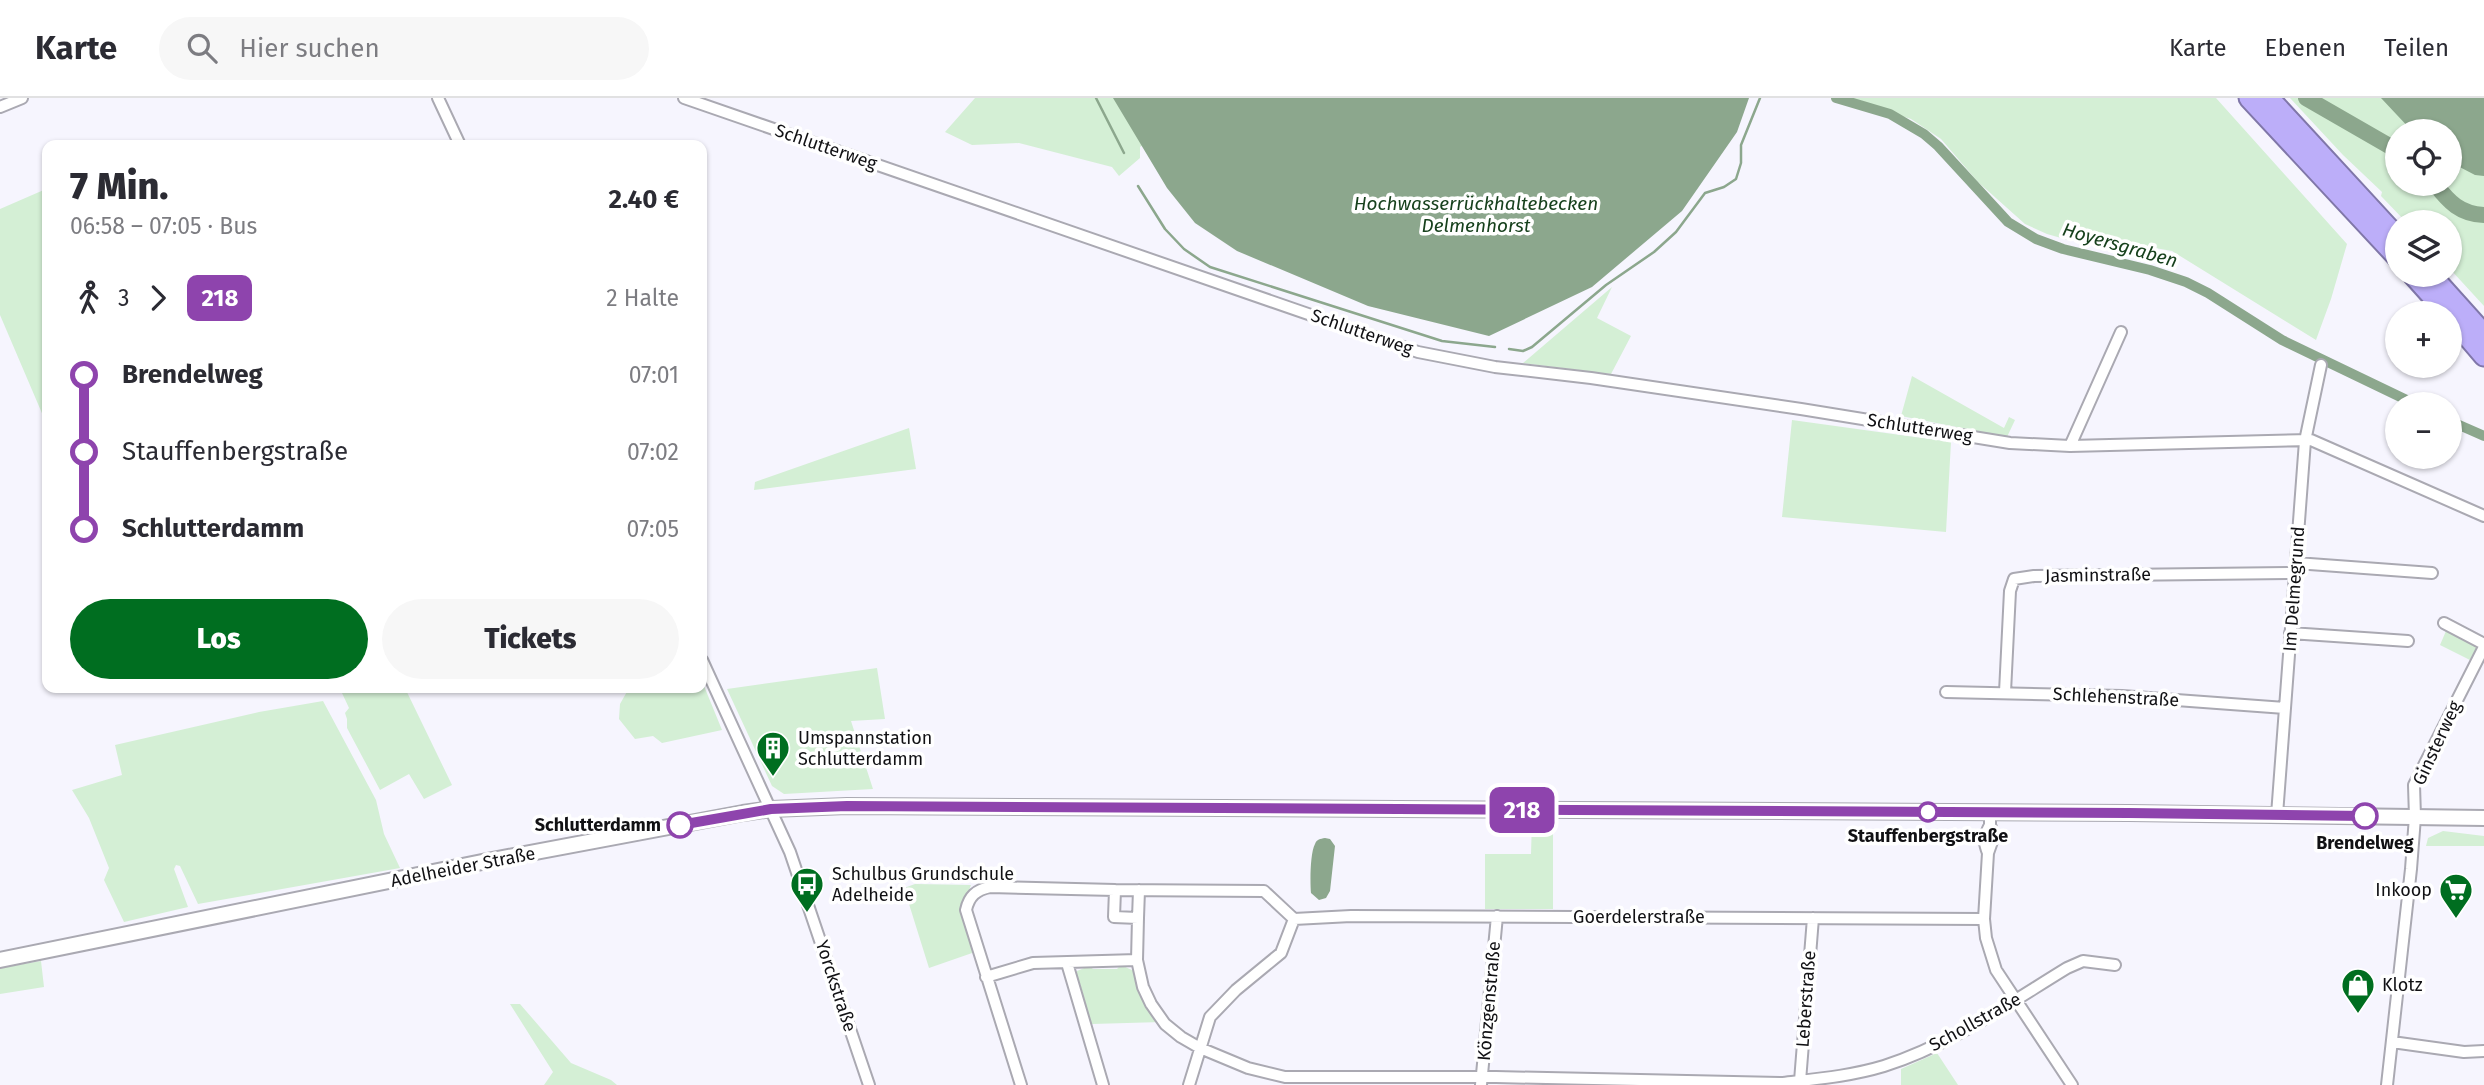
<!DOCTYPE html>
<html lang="de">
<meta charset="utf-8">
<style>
:root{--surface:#fff;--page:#f7f7f7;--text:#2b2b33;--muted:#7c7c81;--line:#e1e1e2;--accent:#006e20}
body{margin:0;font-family:"Fira Sans",sans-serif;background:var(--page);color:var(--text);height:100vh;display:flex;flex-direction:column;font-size:26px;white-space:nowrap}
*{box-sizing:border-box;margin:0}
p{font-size:23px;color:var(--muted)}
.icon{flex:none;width:38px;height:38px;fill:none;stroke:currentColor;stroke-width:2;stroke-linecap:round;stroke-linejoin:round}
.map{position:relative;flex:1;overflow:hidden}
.side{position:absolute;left:42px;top:42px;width:665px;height:553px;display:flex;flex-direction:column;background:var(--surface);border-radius:14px;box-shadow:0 2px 5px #0004}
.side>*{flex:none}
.badge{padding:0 14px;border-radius:10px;font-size:24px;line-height:46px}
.fabs{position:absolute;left:2385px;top:21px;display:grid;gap:14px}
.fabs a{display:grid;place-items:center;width:77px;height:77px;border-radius:50%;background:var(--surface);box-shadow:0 2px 5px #0004;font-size:35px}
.map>.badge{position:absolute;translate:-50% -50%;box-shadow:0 0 0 4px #fff}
.legs{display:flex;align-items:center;gap:10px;height:77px;padding:0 28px;font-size:23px}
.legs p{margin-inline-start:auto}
.head{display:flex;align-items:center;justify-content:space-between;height:119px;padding:0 28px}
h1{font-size:38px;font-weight:800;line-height:52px}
.primary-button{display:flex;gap:14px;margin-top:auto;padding:14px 28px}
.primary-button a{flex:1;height:80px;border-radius:42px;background:var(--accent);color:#fff;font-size:28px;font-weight:800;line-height:80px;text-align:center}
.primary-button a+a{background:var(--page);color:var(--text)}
ul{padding:0 28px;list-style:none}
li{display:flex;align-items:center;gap:24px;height:77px;font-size:26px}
li i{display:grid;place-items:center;width:10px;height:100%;margin:0 9px;background:currentColor}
li i::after{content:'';width:18px;height:18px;margin:-9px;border:5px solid;border-radius:50%;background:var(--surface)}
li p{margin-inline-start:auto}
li:first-child i{background:linear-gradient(#0000 50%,currentColor 0)}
li:last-child i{background:linear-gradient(currentColor 50%,#0000 0)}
header{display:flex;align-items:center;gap:42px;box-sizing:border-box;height:98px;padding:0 35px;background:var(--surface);border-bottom:2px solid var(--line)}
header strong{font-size:33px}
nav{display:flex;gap:38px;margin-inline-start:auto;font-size:24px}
.search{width:490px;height:63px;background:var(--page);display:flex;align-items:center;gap:18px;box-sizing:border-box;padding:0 24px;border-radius:38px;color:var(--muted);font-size:26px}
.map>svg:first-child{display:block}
.green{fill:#d4efd5;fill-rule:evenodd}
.water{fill:#8ca78d}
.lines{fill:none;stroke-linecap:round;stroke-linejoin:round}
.stream{stroke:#8ca78d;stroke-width:2.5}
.canal{stroke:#8ca78d;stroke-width:10}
.river{stroke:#8ca78d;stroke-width:16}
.minor-casing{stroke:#aaa9b2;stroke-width:14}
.secondary-casing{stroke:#aaa9b2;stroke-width:18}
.motorway-casing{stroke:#8077a9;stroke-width:23}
.minor{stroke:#fff;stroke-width:10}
.secondary{stroke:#fff;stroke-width:14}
.motorway{stroke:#bcaef9;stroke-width:19}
.line-1-casing{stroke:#fff;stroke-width:16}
.line-1{stroke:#8e44ad;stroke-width:10}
.stop-1-dot{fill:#fff;stroke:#8e44ad;stroke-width:3.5}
.labels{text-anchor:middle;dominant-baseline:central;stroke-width:7;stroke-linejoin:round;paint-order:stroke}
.street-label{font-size:18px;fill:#111114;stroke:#fff}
.poi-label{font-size:18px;fill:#111114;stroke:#fff;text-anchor:start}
.stop-label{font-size:18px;font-weight:bold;fill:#111114;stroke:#fff}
.water-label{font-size:19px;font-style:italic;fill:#17411d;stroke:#fff}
</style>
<header>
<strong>Karte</strong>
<div class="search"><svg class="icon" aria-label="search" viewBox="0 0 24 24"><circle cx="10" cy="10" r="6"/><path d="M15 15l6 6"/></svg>Hier suchen</div>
<nav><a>Karte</a><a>Ebenen</a><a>Teilen</a></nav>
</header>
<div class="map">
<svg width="2484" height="987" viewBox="0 0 2484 987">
<rect width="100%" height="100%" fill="#f6f5fe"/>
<!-- green -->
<path class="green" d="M975,0H1156L1151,41L1140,49V60L1119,78L1112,69L1019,45L972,47L945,34Z
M1845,0H2216L2347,146L2331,201L2316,242L2172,153L2098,140L2068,142L2047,136L2025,126L1978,84L1941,41L1911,21Z
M2290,0H2484V208L2450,171V124H2406L2381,98L2382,94L2343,57ZM2398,33H2450V86H2398Z
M46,91L47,94V327L0,217V111Z
M1612,189L1597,220L1631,238L1611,276L1523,265Z
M1912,278L2004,330L2009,319L2015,322L2007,339L1901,318Z
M1792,322L1951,344L1946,434L1782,419Z
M909,330L916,371L754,392L755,384Z
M2451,531L2479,545L2470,562L2440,547L2446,533Z
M877,570L885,621L851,623L873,691L784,696L772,688L727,591Z
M702,583L722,632L662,645L653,638L635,641L619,621L620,606L629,590H702Z
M353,590H405L452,687L424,701L409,676L380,692L347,630V621L345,615L349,610L342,595Z
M323,603L376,702L384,736L400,770L198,806L180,768L176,767L174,771L188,809L124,824L104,782L109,770L89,720L72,692L122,677L115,647L259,614Z
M1532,721H1553V811H1485V756H1531Z
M2443,733L2484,738V748H2426L2428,740Z
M915,786L971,787L962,811L975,854L929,870L904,790Z
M41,863L44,889L0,896V870Z
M1121,867L1134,873L1162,924L1092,926L1085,914L1087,910L1080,886L1076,884L1077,873L1089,868L1093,871H1117Z
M510,906H520L571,965L611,982L617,987H544L553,974Z
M1937,955L1958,987H1901V971Z"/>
<!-- water -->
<path class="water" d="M1113,0H1749L1737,34L1682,113L1592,189L1489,238L1368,208L1237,153L1195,125L1167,90Z
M2381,0H2484V78L2475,77L2450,64V33H2412Z
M1325,740L1330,741L1335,748L1330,793L1326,800L1319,802L1311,795C1310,785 1310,755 1315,746C1317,741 1320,741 1325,740Z"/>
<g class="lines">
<!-- stream -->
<path class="stream" d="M1096,0L1124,55
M1138,88L1165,131L1184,151L1210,169L1442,243L1495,249
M1509,251L1523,253L1532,249L1606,187L1654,154L1676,134L1705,95L1724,89L1736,81L1741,65V47L1760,0"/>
<!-- canal -->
<path class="canal" d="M1836,0L1890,16L1924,36L1938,48L2008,124L2036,141L2063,151L2150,172L2186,184L2208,195L2282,242L2415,306
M2450,323L2484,338"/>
<!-- river -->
<path class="river" d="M2306,0L2398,53
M2435,86C2449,104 2460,116 2484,117"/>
<defs>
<path id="minor" d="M438,0L460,47
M684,0L1418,254L1495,269L1591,280L1801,311L2010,345L2070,348L2311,342L2484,418
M0,9L22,0
M2070,348L2121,234
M2296,465L2432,475
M2444,525L2484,546
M2290,535L2408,543
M702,562L790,754L869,987
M1946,594L2122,598L2285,610
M2005,594L2010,493L2014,481L2034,478L2295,475
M1990,715V727L1994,738L1988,755L1984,821L1986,840L1996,872L2072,987
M2277,717L2305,343L2321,267
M1988,755C1983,743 1984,738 1990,727
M1139,792L1138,820L1114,819L1115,792L1264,793L1294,821L1281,855L1236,892L1210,919L1189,987
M1138,820L1137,862L1143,889L1151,906L1165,926L1181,939L1200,950L1248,970L1285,979H1496L1783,985C1817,981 1851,978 1884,968C1950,947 2008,906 2067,870L2083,863L2115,867
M1294,821L1351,818L1984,821
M1067,865L1103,987
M986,879L1033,865L1137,862
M2392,944L2464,954L2484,953
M1800,983L1813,820
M1021,987L966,812C969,798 976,792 990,789L1115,792
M1481,987L1497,818
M2387,987L2411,771L2415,719L2414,687L2484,549"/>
<path id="secondary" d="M0,862L487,763L743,715L771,711L847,708L2129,715L2484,720"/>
<path id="motorway" d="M2249,0L2398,160
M2269,0L2398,140
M2413,177L2447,215
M2431,177L2484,236
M2450,218L2484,258"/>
</defs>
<!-- minor casing -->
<use href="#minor" class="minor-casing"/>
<!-- secondary casing -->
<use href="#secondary" class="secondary-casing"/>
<!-- motorway casing -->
<use href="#motorway" class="motorway-casing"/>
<!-- minor -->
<use href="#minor" class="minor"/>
<!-- secondary -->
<use href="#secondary" class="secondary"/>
<!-- motorway -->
<use href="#motorway" class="motorway"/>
</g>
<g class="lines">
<defs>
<path id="line-1" d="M680,727L771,711L847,708L2129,715L2365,718"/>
</defs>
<!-- line-1 casing -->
<use href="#line-1" class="line-1-casing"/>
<!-- line-1 -->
<use href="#line-1" class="line-1"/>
</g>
<!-- icons -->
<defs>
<symbol id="building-pin" viewBox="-11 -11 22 30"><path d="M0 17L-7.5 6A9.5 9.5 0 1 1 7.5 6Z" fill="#006e20" stroke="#fff"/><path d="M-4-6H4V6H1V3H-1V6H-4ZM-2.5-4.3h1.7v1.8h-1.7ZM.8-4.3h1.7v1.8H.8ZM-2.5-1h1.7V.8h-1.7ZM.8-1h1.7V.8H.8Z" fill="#fff"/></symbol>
<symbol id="bus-pin" viewBox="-11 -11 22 30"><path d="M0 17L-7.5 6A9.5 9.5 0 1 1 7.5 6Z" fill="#006e20" stroke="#fff"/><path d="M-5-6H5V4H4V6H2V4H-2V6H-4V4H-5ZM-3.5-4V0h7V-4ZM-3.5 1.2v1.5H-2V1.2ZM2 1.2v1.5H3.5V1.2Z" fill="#fff"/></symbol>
<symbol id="supermarket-pin" viewBox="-11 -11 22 30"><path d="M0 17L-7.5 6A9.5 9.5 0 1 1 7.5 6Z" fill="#006e20" stroke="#fff"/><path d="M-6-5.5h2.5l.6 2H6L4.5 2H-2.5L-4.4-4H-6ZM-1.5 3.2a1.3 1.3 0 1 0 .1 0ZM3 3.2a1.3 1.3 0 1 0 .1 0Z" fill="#fff"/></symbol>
<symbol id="shop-pin" viewBox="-11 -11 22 30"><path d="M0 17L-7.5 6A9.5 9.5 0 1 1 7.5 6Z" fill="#006e20" stroke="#fff"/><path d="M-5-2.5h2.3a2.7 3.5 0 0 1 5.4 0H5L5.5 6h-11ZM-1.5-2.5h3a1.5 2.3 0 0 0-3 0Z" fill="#fff"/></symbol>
</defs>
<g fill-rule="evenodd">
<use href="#building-pin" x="754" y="631" width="38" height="52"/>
<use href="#bus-pin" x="788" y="767" width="38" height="52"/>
<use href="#supermarket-pin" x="2437" y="773" width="38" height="52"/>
<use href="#shop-pin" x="2339" y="868" width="38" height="52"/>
</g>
<!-- markers -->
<g class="stop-1-dot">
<circle cx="1928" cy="714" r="9"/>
<circle cx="2365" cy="718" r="12"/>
<circle cx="680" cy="727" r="12"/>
</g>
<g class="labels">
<!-- street labels -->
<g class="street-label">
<text transform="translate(826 49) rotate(19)">Schlutterweg</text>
<text transform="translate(1362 234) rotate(19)">Schlutterweg</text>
<text transform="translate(1920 330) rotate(9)">Schlutterweg</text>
<text transform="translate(2098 477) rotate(-1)">Jasminstraße</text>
<text transform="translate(2294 491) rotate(-86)">Im Delmegrund</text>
<text transform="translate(2116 599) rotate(3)">Schlehenstraße</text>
<text transform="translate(2437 645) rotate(-65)">Ginsterweg</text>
<text transform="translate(463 769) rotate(-11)">Adelheider Straße</text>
<text x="1639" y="819">Goerdelerstraße</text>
<text transform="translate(836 888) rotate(72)">Yorckstraße</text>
<text transform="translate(1806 901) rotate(-86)">Leberstraße</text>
<text transform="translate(1489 903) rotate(-85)">Könzgenstraße</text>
<text transform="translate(1975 924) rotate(-29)">Schollstraße</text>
</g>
<!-- poi labels -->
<g class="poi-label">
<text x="798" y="640">Umspannstation<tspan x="798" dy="21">Schlutterdamm</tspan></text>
<text x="832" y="776">Schulbus Grundschule<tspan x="832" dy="21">Adelheide</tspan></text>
<text x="2432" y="792" text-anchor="end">Inkoop</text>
<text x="2382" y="887">Klotz</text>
</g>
<!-- stop labels -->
<g class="stop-label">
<text x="661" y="727" text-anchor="end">Schlutterdamm</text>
<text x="1928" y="738">Stauffenbergstraße</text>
<text x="2365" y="745">Brendelweg</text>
</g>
<!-- water labels -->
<g class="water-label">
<text x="1476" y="105">Hochwasserrückhaltebecken<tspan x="1476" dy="22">Delmenhorst</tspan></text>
<text transform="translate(2120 147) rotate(16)">Hoyersgraben</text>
</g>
</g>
</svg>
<div class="fabs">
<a><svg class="icon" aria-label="locate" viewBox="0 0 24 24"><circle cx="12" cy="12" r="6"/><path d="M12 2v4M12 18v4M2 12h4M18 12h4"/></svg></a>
<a><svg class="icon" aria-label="layers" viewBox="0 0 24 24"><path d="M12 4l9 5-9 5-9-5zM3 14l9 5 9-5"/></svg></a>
<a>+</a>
<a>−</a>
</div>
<b class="badge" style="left:1522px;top:712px;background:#8e44ad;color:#fff">218</b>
<section class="side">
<div class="head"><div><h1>7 Min.</h1><p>06:58 – 07:05 · Bus</p></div><b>2.40 €</b></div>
<div class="legs"><svg class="icon" aria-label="walk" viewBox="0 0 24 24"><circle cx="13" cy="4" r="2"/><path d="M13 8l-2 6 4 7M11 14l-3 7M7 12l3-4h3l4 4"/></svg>3<svg class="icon" aria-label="forward" viewBox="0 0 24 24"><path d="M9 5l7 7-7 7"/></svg><b class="badge" style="background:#8e44ad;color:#fff">218</b><p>2 Halte</p></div>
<ul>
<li><i style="color:#8e44ad"></i><b>Brendelweg</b><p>07:01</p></li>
<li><i style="color:#8e44ad"></i><span>Stauffenbergstraße</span><p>07:02</p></li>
<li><i style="color:#8e44ad"></i><b>Schlutterdamm</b><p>07:05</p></li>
</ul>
<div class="primary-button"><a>Los</a><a>Tickets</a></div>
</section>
</div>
